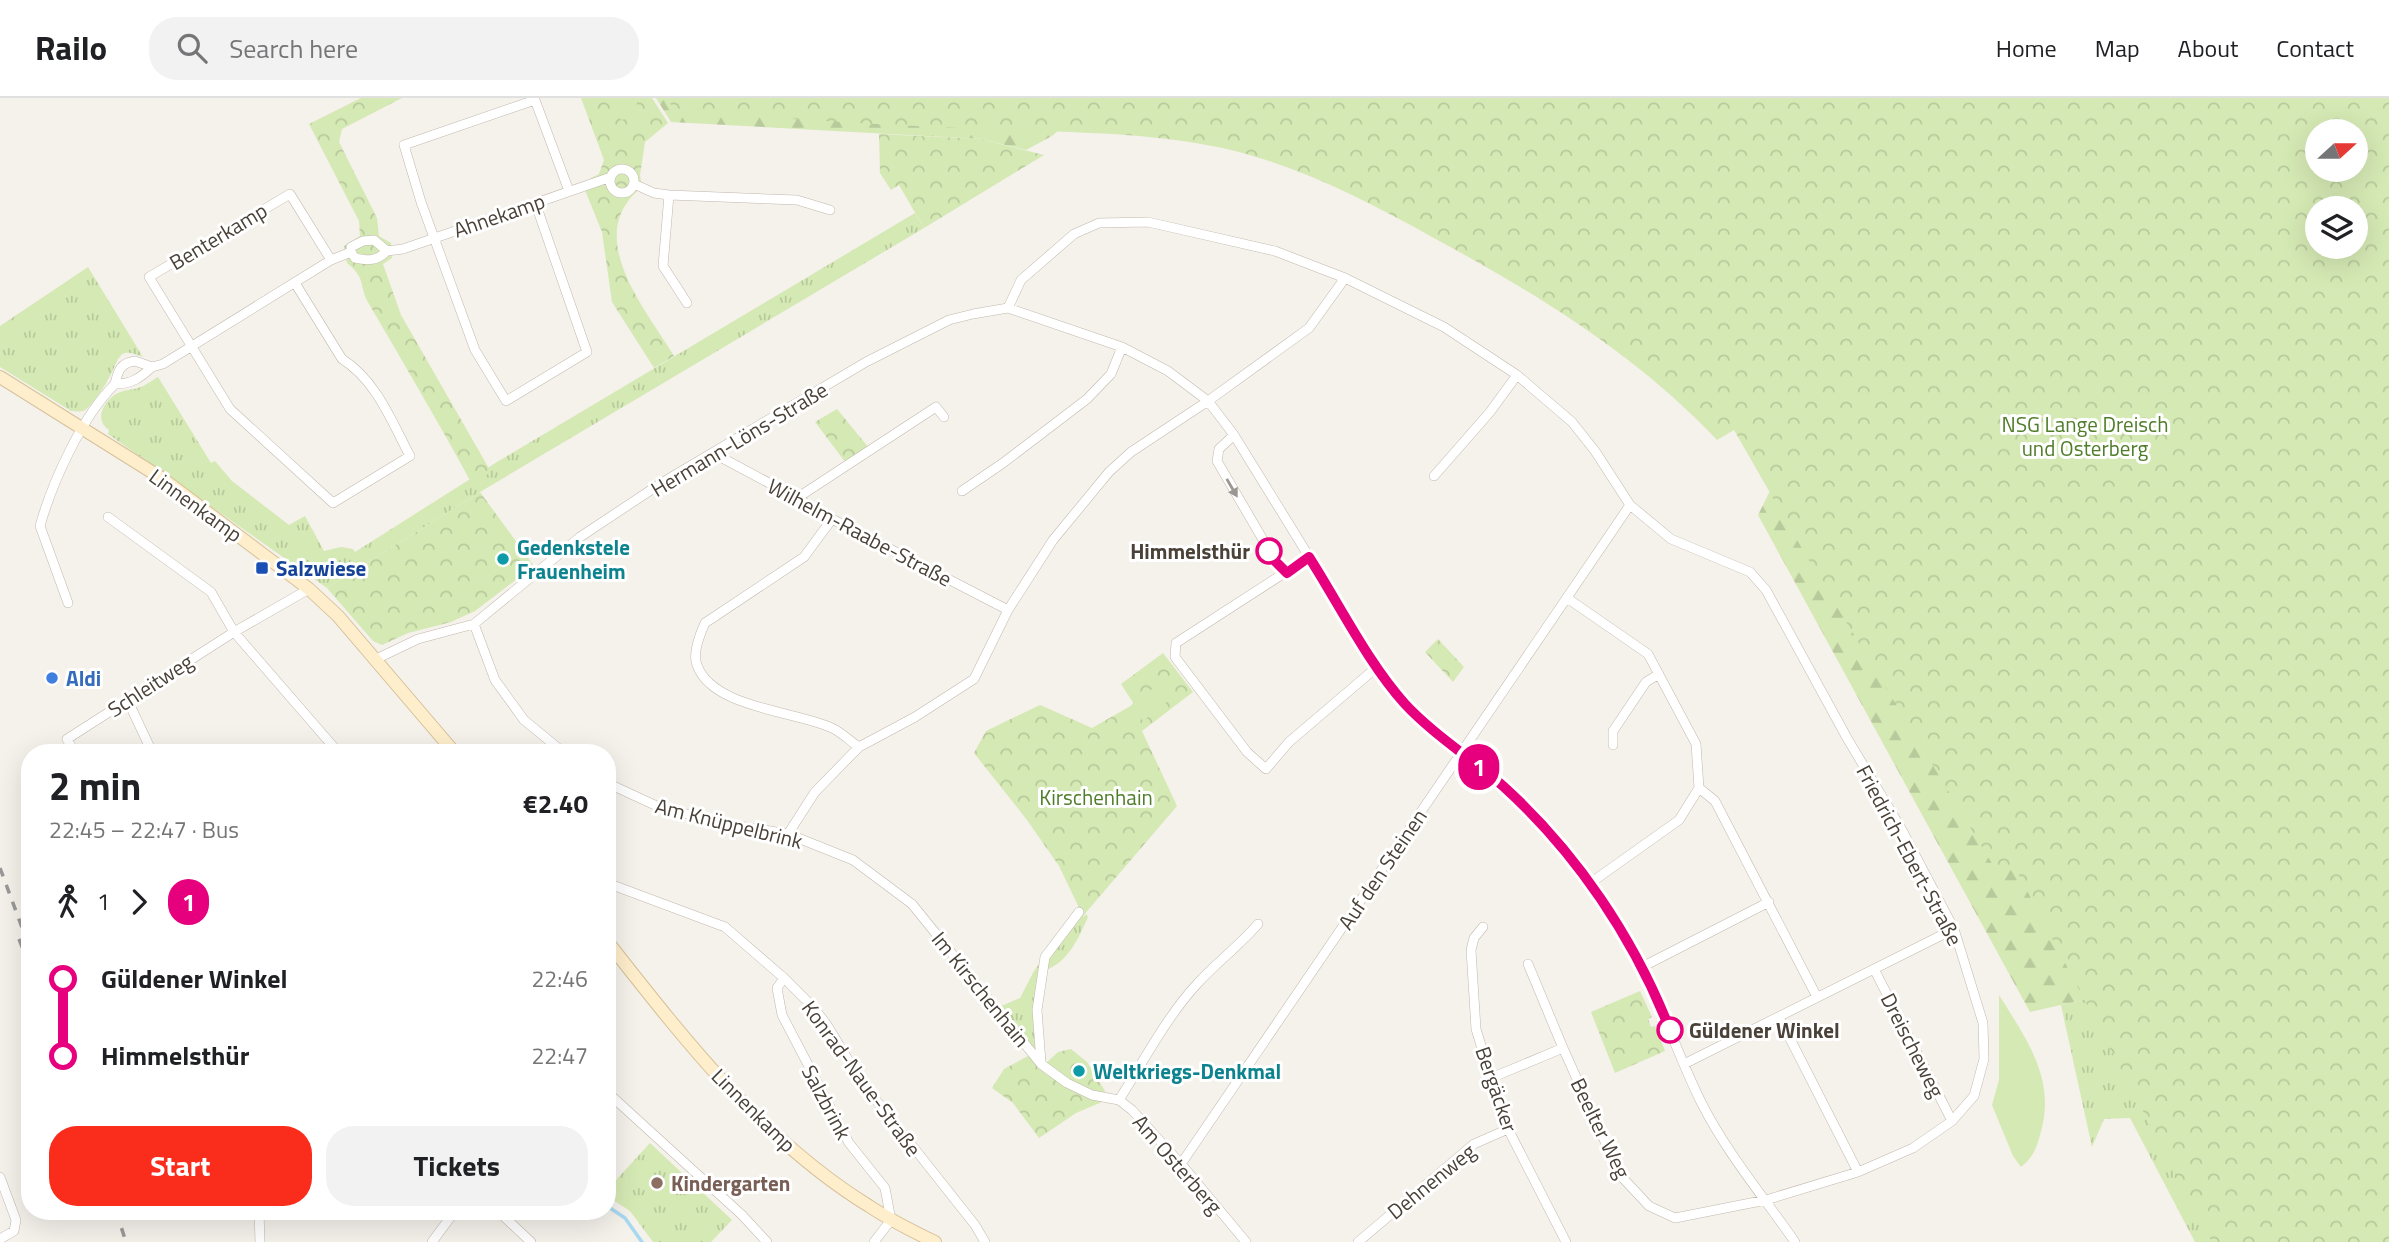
<!DOCTYPE html>
<meta charset="utf-8">
<style>
:root{--surface:#fff;--page:#f2f2f2;--text:#202124;--muted:#757577;--line:#e0e0e0;--accent:#fa2d1d}
body{margin:0;font-family:"Titillium Web",sans-serif;background:var(--page);color:var(--text);height:100vh;display:flex;flex-direction:column;font-size:26px;white-space:nowrap}
*{box-sizing:border-box;margin:0}
p{font-size:23px;color:var(--muted)}
.icon{flex:none;width:38px;height:38px;fill:none;stroke:currentColor;stroke-width:2;stroke-linecap:round;stroke-linejoin:round}
.map{position:relative;flex:1;overflow:hidden}
.panel{position:absolute;left:21px;top:646px;width:595px;height:476px;display:flex;flex-direction:column;background:var(--surface);border-radius:28px;box-shadow:0 7px 28px #0002}
.panel>*{flex:none}
.badge{padding:0 14px;border-radius:23px;font-size:24px;line-height:46px}
.needle{width:46px;rotate:69deg}
.fabs{position:absolute;left:2305px;top:21px;display:grid;gap:14px}
.fabs a{display:grid;place-items:center;width:63px;height:63px;border-radius:50%;background:var(--surface);box-shadow:0 7px 28px #0002;font-size:35px}
.map>.badge{position:absolute;translate:-50% -50%;box-shadow:0 0 0 4px #fff}
.legs{display:flex;align-items:center;gap:10px;height:77px;padding:0 28px;font-size:23px}
.legs p{margin-inline-start:auto}
.summary{display:flex;align-items:center;justify-content:space-between;height:119px;padding:0 28px}
h1{font-size:38px;font-weight:700;line-height:52px}
.button{display:flex;gap:14px;margin-top:auto;padding:14px 28px}
.button a{flex:1;height:80px;border-radius:28px;background:var(--accent);color:#fff;font-size:28px;font-weight:700;line-height:80px;text-align:center}
.button a+a{background:var(--page);color:var(--text)}
ul{padding:0 28px;list-style:none}
li{display:flex;align-items:center;gap:24px;height:77px;font-size:26px}
li i{display:grid;place-items:center;width:10px;height:100%;margin:0 9px;background:currentColor}
li i::after{content:'';width:18px;height:18px;margin:-9px;border:5px solid;border-radius:50%;background:var(--surface)}
li p{margin-inline-start:auto}
li:first-child i{background:linear-gradient(#0000 50%,currentColor 0)}
li:last-child i{background:linear-gradient(currentColor 50%,#0000 0)}
header{display:flex;align-items:center;gap:42px;box-sizing:border-box;height:98px;padding:0 35px;background:var(--surface);border-bottom:2px solid var(--line)}
header strong{font-size:33px}
nav{display:flex;gap:38px;margin-inline-start:auto;font-size:24px}
.search{width:490px;height:63px;background:var(--page);display:flex;align-items:center;gap:18px;box-sizing:border-box;padding:0 24px;border-radius:28px;color:var(--muted);font-size:26px}
.map>svg:first-child{display:block}
.grass{fill:url(#grass-tufts)}
.forest{fill:url(#forest-firs)}
.park{fill:url(#park-crowns);fill-rule:evenodd}
.pitch{fill:#d5e9b4}
.lines{fill:none;stroke-linecap:round;stroke-linejoin:round}
.stream{stroke:#a8d9f1;stroke-width:3.5}
.street-casing{stroke:#c1b8ad;stroke-width:10}
.secondary-casing{stroke:#d5c19a;stroke-width:14}
.street{stroke:#fff;stroke-width:9}
.secondary{stroke:#ffeecb;stroke-width:12}
.rail{stroke:#999;stroke-width:3.5;stroke-dasharray:9 9;stroke-linecap:butt}
.oneway{fill:#9b9692}
.line-1-casing{stroke:#fff;stroke-width:16}
.line-1{stroke:#e6007e;stroke-width:10}
.stop-1-dot{fill:#fff;stroke:#e6007e;stroke-width:3.5}
.culture-dot{fill:#0f9aa8;stroke:#fff;stroke-width:2.5}
.transit-dot{fill:#1a4fb4;stroke:#fff;stroke-width:2.5}
.shop-dot{fill:#3f7fe0;stroke:#fff;stroke-width:2.5}
.education-dot{fill:#8d6e63;stroke:#fff;stroke-width:2.5}
.labels{text-anchor:middle;dominant-baseline:central;stroke-width:6;stroke-linejoin:round;paint-order:stroke}
.street-label{font-size:21px;fill:#4a4138;stroke:#fff}
.park-label{font-size:21px;fill:#507d2a;stroke:#fff}
.culture-label{font-size:21px;font-weight:bold;fill:#0d838f;stroke:#fff;text-anchor:start}
.stop-label{font-size:21px;font-weight:bold;fill:#4a4138;stroke:#fff;text-anchor:end}
.transit-label{font-size:21px;font-weight:bold;fill:#164399;stroke:#fff;text-anchor:start}
.shop-label{font-size:21px;font-weight:bold;fill:#366cbe;stroke:#fff;text-anchor:start}
.education-label{font-size:21px;font-weight:bold;fill:#785e54;stroke:#fff;text-anchor:start}
</style>
<header>
<strong>Railo</strong>
<div class="search"><svg class="icon" aria-label="search" viewBox="0 0 24 24"><circle cx="10" cy="10" r="6"/><path d="M15 15l6 6"/></svg>Search here</div>
<nav><a>Home</a><a>Map</a><a>About</a><a>Contact</a></nav>
</header>
<div class="map">
<svg width="2389" height="1144" viewBox="0 0 2389 1144">
<defs>
<pattern id="grass-tufts" width="24" height="20" patternUnits="userSpaceOnUse" patternTransform="scale(1.75)"><rect width="24" height="20" fill="#d5e9b4"/><path d="M3 7l-1-3M5 7V3M7 7l1-3M15 17l-1-3M17 17v-4M19 17l1-3" fill="none" stroke="#b8c99c"/></pattern>
<pattern id="forest-firs" width="22" height="20" patternUnits="userSpaceOnUse" patternTransform="scale(1.75)"><rect width="22" height="20" fill="#d5e9b4"/><path d="M5 1l3.5 6h-7zM16 11l3.5 6h-7z" fill="#b8c99c"/></pattern>
<pattern id="park-crowns" width="20" height="18" patternUnits="userSpaceOnUse" patternTransform="scale(1.75)"><rect width="20" height="18" fill="#d5e9b4"/><path d="M2 6a3 3 0 1 1 6 0M12 15a3 3 0 1 1 6 0" fill="none" stroke="#b8c99c"/></pattern>
</defs>
<rect width="100%" height="100%" fill="#f5f1eb"/>
<!-- grass -->
<path class="grass" d="M915,115L924,130L480,394L327,490L108,336L109,332C94,322 103,304 116,296C123,292 131,292 138,290C145,288 151,283 158,279L211,365L215,363L232,383L289,427L305,418L324,453L341,449L353,451L355,454L497,364Z
M88,169L143,259C122,251 121,254 113,272C109,281 92,310 83,313C79,314 75,313 71,313L0,269V228Z
M1081,814L1083,819L1086,816L1088,819C1078,841 1069,863 1046,872L1047,861Z
M1042,862L1038,958L999,909L1020,900L1034,873Z
M2087,901L2216,1144H2195L2130,1020L2104,1021L2092,1049L2061,907Z
M650,1045L732,1122L711,1144H653L630,1113L607,1098V1092Z"/>
<!-- forest -->
<path class="forest" d="M656,0H1052L1073,20L1052,38L1026,52L981,41L671,24Z
M1822,309L2087,901L2030,914L1758,417L1783,367Z"/>
<!-- park -->
<path class="park" d="M361,0H402L342,31L339,44L377,120L379,138L391,145L392,160L383,166L401,217L491,374L472,386C439,325 404,266 369,206C358,187 367,181 347,165L344,148L360,138L359,123L309,26Z
M581,0H652L668,25L645,44L640,77L642,89C581,137 646,211 674,258L654,270L612,204L602,134L585,92L591,80L599,76L604,62Z
M667,0H2389V1144H2212L2014,768L1993,767L1808,461L1734,332L1717,342C1636,256 1534,194 1432,139C1369,104 1305,71 1235,53C1152,33 1066,35 982,31C880,27 778,20 676,14ZM2317,33H2356V72H2317ZM2317,110H2356V149H2317Z
M879,36L981,41L1044,57L924,130L899,87L891,92L880,75Z
M837,311L869,350L846,365L815,324Z
M480,394L534,468L475,513L451,524L408,535L382,547L373,543L327,490Z
M1438,541L1464,569L1453,584L1425,554Z
M1163,555L1193,594L1142,633L1177,708L1083,818L1059,768L1027,722L974,655L986,633L1040,607L1092,630L1134,606L1121,586Z
M1640,893L1652,919L1648,921L1651,929L1655,928L1665,953L1615,975L1591,914Z
M1071,951L1087,964L1105,993L1102,1004L1076,1015L1039,1040L1013,1005L992,990L1004,971L1028,958L1046,965L1058,954Z"/>
<!-- pitch -->
<path class="pitch" d="M619,0H631L637,5L635,17L622,22L612,15L615,2Z
M1165,581L1177,596L1143,623L1131,607Z
M1999,897C2027,942 2057,982 2040,1037C2036,1052 2033,1059 2021,1069L2013,1058L1992,1007L1999,982Z"/>
<g class="lines">
<!-- stream -->
<path class="stream" d="M607,1108L625,1120L642,1144"/>
<defs>
<path id="street" d="M610 83a12 12 0 1 1 24 0a12 12 0 1 1-24 0Z
M634,86L654,95L669,97L797,102L830,112
M669,97L663,168L687,205
M535,104L587,254L506,303L475,252L421,104L404,47L535,2L569,93
M374,142L387,153C377,163 368,163 355,160L351,154V149L363,143Z
M387,153L403,151L611,79
M295,185L342,261C376,282 392,324 410,358L333,405L230,311L149,179L290,96L331,162
M1008,210L1021,182L1074,136L1099,125L1148,124L1275,153L1345,180L1444,229L1517,277L1572,324L1595,353L1630,407L1671,441L1750,474L1766,492L1847,640L1902,732L1954,831L1983,925L1984,961L1974,998L1952,1023L1913,1050L1858,1074L1766,1102L1675,1120L1649,1108L1620,1077L1563,950
M135,263L152,269C140,280 132,286 115,286C118,273 120,265 135,263Z
M152,269L163,266L331,162L351,154
M1234,337L1219,351L1217,363L1276,464L1287,475
M713,355L797,400L832,421L1008,512
M1434,378L1490,314L1517,277
M962,393L1003,365L1087,301L1111,276L1122,249
M797,400L936,309L944,319
M108,419L211,494L234,534L338,654
M832,421L804,459L705,525C700,536 692,555 697,567C712,610 795,613 832,630C841,634 850,643 859,649
M1309,459L1176,545L1175,559L1247,654L1266,671L1289,644L1377,569
M1567,500L1648,556L1696,646L1699,690L1679,722L1589,786
M68,505L40,428C52,385 82,318 115,286
M474,526L495,582L524,622L563,654
M374,562L418,541L474,526L580,439L663,384L866,264L949,222L973,216L1008,210L1122,249L1168,273L1208,303L1234,337L1377,569C1415,624 1456,646 1503,689C1539,721 1569,757 1597,796C1618,824 1636,855 1651,887C1668,926 1682,966 1701,1004C1726,1054 1763,1098 1795,1144
M128,603L152,654
M1613,647V633L1646,584L1659,576
M74,654L67,641L234,534L309,491
M607,685L659,709L722,725L788,736L853,762L912,806L1041,966L1067,985L1092,997L1119,1002L1132,1012L1181,1066L1246,1144
M1699,690L1715,703L1817,899
M788,736L815,694L859,649L915,619L974,581L1008,512L1053,442L1109,374L1131,354L1208,303L1309,230L1345,180
M607,785L725,829L784,880L814,910L827,927L861,983L975,1127L985,1144
M1483,829L1474,840L1471,852L1476,931L1491,980L1508,1031L1566,1144
M1642,869L1769,804
M1874,871L1952,1023
M784,880L777,890L782,917L849,1045L885,1090L891,1122L874,1144
M1779,919L1858,1074
M1041,964L1037,912L1045,859L1079,814
M1684,966L1954,831
M1491,980L1563,950L1528,866
M607,994L742,1117L767,1144
M1119,1002C1142,966 1167,918 1197,886C1216,865 1239,848 1258,826
M1181,1066L1630,407
M0,1079L16,1122L14,1133L0,1141
M259,1113L260,1144
M498,1113L531,1144
M432,1144L455,1113
M1358,1144L1474,1046L1508,1031"/>
<path id="secondary" d="M0,279L163,381L309,491L338,518L454,654
M607,843C684,941 762,1042 869,1108C890,1122 912,1133 935,1144"/>
</defs>
<!-- street casing -->
<use href="#street" class="street-casing"/>
<!-- secondary casing -->
<use href="#secondary" class="secondary-casing"/>
<!-- street -->
<use href="#street" class="street"/>
<!-- secondary -->
<use href="#secondary" class="secondary"/>
<!-- rail -->
<path class="rail" d="M0,770L30,851
M19,841L30,869
M116,1113L126,1144"/>
</g>
<!-- one-way arrows -->
<defs><path id="oneway-solid" d="M-6-.8H1V-3.2L6.5 0L1 3.2V.8H-6Z" transform="scale(1.75)"/></defs>
<use class="oneway" href="#oneway-solid" transform="translate(1232 390) rotate(60)"/>
<g class="lines">
<defs>
<path id="line-1" d="M1269,453L1276,464L1287,475L1309,459C1339,506 1368,565 1405,606C1434,637 1471,660 1503,688C1576,754 1634,840 1670,932"/>
</defs>
<!-- line-1 casing -->
<use href="#line-1" class="line-1-casing"/>
<!-- line-1 -->
<use href="#line-1" class="line-1"/>
</g>
<!-- markers -->
<g class="stop-1-dot">
<circle cx="1269" cy="453" r="12"/>
<circle cx="1670" cy="932" r="12"/>
</g>
<g class="culture-dot">
<circle cx="503" cy="461" r="7"/>
<circle cx="1079" cy="973" r="7"/>
</g>
<rect class="transit-dot" x="255" y="463" width="14" height="14" rx="3.5"/>
<circle class="shop-dot" cx="52" cy="580" r="7"/>
<circle class="education-dot" cx="657" cy="1085" r="7"/>
<g class="labels">
<!-- street labels -->
<g class="street-label">
<text transform="translate(499 117) rotate(-19)">Ahnekamp</text>
<text transform="translate(218 138) rotate(-31)">Benterkamp</text>
<text transform="translate(739 341) rotate(-31)">Hermann-Löns-Straße</text>
<text transform="translate(196 407) rotate(36)">Linnenkamp</text>
<text transform="translate(860 434) rotate(28)">Wilhelm-Raabe-Straße</text>
<text transform="translate(150 587) rotate(-33)">Schleitweg</text>
<text transform="translate(729 725) rotate(14)">Am Knüppelbrink</text>
<text transform="translate(1910 757) rotate(62)">Friedrich-Ebert-Straße</text>
<text transform="translate(1382 771) rotate(-56)">Auf den Steinen</text>
<text transform="translate(981 891) rotate(51)">Im Kirschenhain</text>
<text transform="translate(1913 947) rotate(63)">Dreischeweg</text>
<text transform="translate(862 980) rotate(54)">Konrad-Naue-Straße</text>
<text transform="translate(1497 991) rotate(71)">Bergäcker</text>
<text transform="translate(827 1004) rotate(62)">Salzbrink</text>
<text transform="translate(754 1012) rotate(45)">Linnenkamp</text>
<text transform="translate(1601 1030) rotate(64)">Beelter Weg</text>
<text transform="translate(1178 1066) rotate(49)">Am Osterberg</text>
<text transform="translate(1431 1083) rotate(-39)">Dehnenweg</text>
</g>
<!-- park labels -->
<g class="park-label">
<text x="2085" y="326">NSG Lange Dreisch<tspan x="2085" dy="24">und Osterberg</tspan></text>
<text x="1096" y="699">Kirschenhain</text>
</g>
<!-- culture labels -->
<g class="culture-label">
<text x="517" y="449">Gedenkstele<tspan x="517" dy="24">Frauenheim</tspan></text>
<text x="1093" y="973">Weltkriegs-Denkmal</text>
</g>
<!-- stop labels -->
<g class="stop-label">
<text x="1250" y="453">Himmelsthür</text>
<text x="1689" y="932" text-anchor="start">Güldener Winkel</text>
</g>
<!-- transit labels -->
<g class="transit-label">
<text x="276" y="470">Salzwiese</text>
</g>
<!-- shop labels -->
<g class="shop-label">
<text x="66" y="580">Aldi</text>
</g>
<!-- education labels -->
<g class="education-label">
<text x="671" y="1085">Kindergarten</text>
</g>
</g>
</svg>
<div class="fabs">
<a><svg class="needle" viewBox="-14 -14 28 28"><path d="M0-13l5 13h-10z" fill="#e53935"/><path d="M0 13l5-13h-10z" fill="#757577"/></svg></a>
<a><svg class="icon" aria-label="layers" viewBox="0 0 24 24"><path d="M12 4l9 5-9 5-9-5zM3 14l9 5 9-5"/></svg></a>
</div>
<b class="badge" style="left:1479px;top:669px;background:#e6007e;color:#fff">1</b>
<section class="panel">
<div class="summary"><div><h1>2 min</h1><p>22:45 – 22:47 · Bus</p></div><b>€2.40</b></div>
<div class="legs"><svg class="icon" aria-label="walk" viewBox="0 0 24 24"><circle cx="13" cy="4" r="2"/><path d="M13 8l-2 6 4 7M11 14l-3 7M7 12l3-4h3l4 4"/></svg>1<svg class="icon" aria-label="forward" viewBox="0 0 24 24"><path d="M9 5l7 7-7 7"/></svg><b class="badge" style="background:#e6007e;color:#fff">1</b></div>
<ul>
<li><i style="color:#e6007e"></i><b>Güldener Winkel</b><p>22:46</p></li>
<li><i style="color:#e6007e"></i><b>Himmelsthür</b><p>22:47</p></li>
</ul>
<div class="button"><a>Start</a><a>Tickets</a></div>
</section>
</div>
